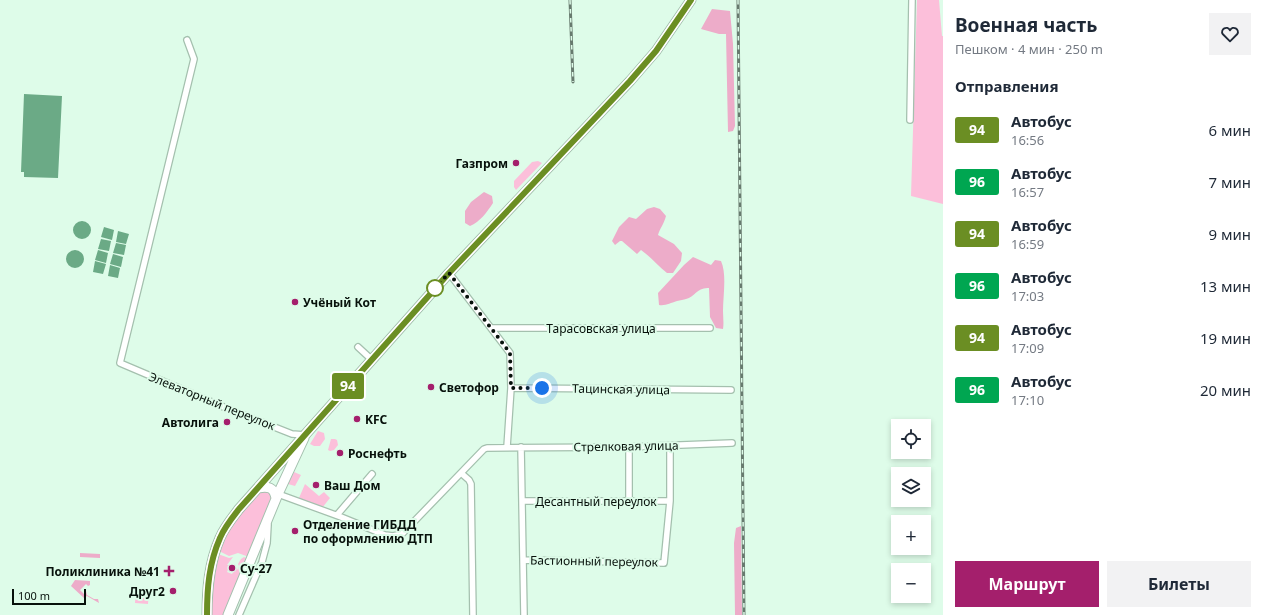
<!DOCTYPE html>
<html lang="ru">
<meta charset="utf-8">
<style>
:root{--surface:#fff;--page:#f2f2f3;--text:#1f2937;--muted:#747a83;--accent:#a41f6c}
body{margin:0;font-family:"Noto Sans",sans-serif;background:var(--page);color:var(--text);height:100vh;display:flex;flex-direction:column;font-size:15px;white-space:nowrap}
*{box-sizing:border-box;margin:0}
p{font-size:13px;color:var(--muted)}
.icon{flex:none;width:22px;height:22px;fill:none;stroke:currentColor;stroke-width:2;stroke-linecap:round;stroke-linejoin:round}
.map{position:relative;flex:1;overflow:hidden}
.details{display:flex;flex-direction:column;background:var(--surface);width:320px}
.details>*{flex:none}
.badge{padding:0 8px;border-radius:3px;font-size:14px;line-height:26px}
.controls{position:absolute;left:891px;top:419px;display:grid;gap:8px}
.controls a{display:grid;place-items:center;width:40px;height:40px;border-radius:0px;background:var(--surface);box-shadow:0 2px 6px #0003;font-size:20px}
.scale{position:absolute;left:12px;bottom:10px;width:74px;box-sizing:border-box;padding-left:4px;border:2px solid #07110b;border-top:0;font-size:11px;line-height:14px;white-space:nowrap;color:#07110b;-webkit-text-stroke:3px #defce9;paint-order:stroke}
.you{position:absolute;width:20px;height:20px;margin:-10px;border:3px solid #fff;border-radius:50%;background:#1a73e8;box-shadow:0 0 0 6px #1a73e833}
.map>.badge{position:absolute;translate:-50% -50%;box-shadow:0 0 0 2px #fff}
h2{padding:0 12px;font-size:15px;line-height:36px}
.round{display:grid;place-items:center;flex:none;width:42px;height:42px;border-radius:0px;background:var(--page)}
.overview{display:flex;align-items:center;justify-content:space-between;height:68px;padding:0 12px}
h1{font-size:19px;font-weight:700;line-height:30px}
.cta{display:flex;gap:8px;margin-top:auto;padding:8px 12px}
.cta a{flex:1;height:46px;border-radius:0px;background:var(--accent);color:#fff;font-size:16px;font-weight:700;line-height:46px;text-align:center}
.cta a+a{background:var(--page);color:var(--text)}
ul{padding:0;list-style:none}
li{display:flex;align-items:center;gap:12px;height:52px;padding:0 12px}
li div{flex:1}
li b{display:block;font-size:15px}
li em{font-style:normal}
li .badge{min-width:44px;font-weight:700;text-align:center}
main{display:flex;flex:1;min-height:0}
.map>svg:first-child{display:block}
.green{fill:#fcbfda}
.forest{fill:#edacc9}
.water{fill:#6baa86}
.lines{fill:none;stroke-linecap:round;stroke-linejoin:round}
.minor-casing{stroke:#a4c0ae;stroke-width:8}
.primary-casing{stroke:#a4c0ae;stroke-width:11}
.minor{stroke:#fff;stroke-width:5.5}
.primary{stroke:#fff;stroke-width:9}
.rail-casing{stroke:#677a6e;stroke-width:3}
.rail{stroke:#defce9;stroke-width:1.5;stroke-dasharray:4.5;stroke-linecap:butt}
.line-casing{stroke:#fff;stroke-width:9}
.line{stroke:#6b8e23;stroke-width:6}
.walk{stroke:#07110b;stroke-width:4;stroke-dasharray:0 7.2}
.poi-dot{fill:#a41f6c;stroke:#defce9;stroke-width:1.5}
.stop-dot{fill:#fff;stroke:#6b8e23;stroke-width:2}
.labels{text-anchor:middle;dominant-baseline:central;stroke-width:4;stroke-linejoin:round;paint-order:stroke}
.poi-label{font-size:12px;font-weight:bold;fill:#07110b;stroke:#defce9;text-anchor:start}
.street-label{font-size:12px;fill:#07110b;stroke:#defce9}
</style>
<main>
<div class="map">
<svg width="943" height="615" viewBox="0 0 943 615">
<rect width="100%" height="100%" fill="#defce9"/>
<!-- green -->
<path class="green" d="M917,0H939L942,36H943V204L911,196Z
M538,161L542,163L516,190L514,187V181L532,162Z
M318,431L324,433L325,439L320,446H314L310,444Z
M331,439H335L337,440L338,445L334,450L330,451L328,450Z
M294,472L301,475L295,486L288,484Z
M305,484L319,496L324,492L330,498L322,508L299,498Z
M263,489L274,494L249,557L238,553L229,556L219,551C230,524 243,510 263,489Z
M218,554L229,558L233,557L227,565H230L227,572L232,574L236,567L238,570L239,566L238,564L241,559L244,557L248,559L225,615H212C207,597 214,571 218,554Z
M136,588L149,589L148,604L135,603Z"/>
<!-- forest -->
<path class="forest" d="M712,9L730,11L733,44L735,126L733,131L728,132L726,34H719L701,29Z
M484,192L492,196L493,203C487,212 480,222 470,226L465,223V211L471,202Z
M654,207L660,209L666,216C664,224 660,228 658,235L674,244L682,253L681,261L673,273H667C658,266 651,257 641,250L637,254L622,241H620L615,245L612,241L619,227L629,217L636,219L647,209Z
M693,257L711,265L715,260L721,261C727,274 723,296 723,311C723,317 724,323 723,329L716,328L710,317L709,288C697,287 695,297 686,299C684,300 680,300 677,301C670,303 666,306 659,305L658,293L684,265Z
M741,526L742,615H735L734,543L736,528Z
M80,553L100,554V558L80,557Z
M75,580L90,581V585L88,586L86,584L80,590L84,594L86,591L87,595L94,599H98L99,603L87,596L84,598L71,586Z"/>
<!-- water -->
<path class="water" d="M24,94L62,96L58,178L24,177V172H21Z
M73 230a9 9 0 1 1 18 0a9 9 0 1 1-18 0Z
M104,227L114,230L112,240L101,237Z
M118,231L129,234L126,244L116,242Z
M101,239L111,241L109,251L98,249Z
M116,243L126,245L124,255L113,253Z
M98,250L108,253L106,263L95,260Z
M66 259a9 9 0 1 1 18 0a9 9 0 1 1-18 0Z
M113,254L123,257L121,267L110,264Z
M95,261L106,264L103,274L93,272Z
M110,265L120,268L118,278L108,276Z"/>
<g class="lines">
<defs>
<path id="minor" d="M187,40L194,59L120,363L226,408L292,434L305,435
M910,120L912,0
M449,273L510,353L511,388L507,447
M492,328H710
M358,347L371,359
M511,388L731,390
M521,447L524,615
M629,447V501
M461,473L469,480L471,484L473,615
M278,494L341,517L385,535L393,536L402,534L484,449L487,448L629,447L732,443
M522,501H670
M337,515L372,474
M523,560L664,563L670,501V446
M239,615L262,562L267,543L268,525"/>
<path id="primary" d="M258,488C268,486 274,487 276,498
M207,615C207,589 209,563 220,538C224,528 232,518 239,509L449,273L630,81L656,51L691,0
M228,615L278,494L304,438"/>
</defs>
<!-- minor casing -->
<use href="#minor" class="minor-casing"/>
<!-- primary casing -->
<use href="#primary" class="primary-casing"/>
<!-- minor -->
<use href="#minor" class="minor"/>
<!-- primary -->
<use href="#primary" class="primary"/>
<defs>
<path id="rail" d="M570,0L573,82
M738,0L744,615"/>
</defs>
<!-- rail casing -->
<use href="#rail" class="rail-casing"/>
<!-- rail -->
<use href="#rail" class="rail"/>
</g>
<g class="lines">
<defs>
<path id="line" d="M207,615C207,588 209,563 220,538C224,528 232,518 239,509L449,273L630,81L656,51L691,0"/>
</defs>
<!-- line casing -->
<use href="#line" class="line-casing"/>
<!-- line -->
<use href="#line" class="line"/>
<!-- walk -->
<path class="walk" d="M435,288L449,273L510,353L511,388H542"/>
</g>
<!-- markers -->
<g class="poi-dot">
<circle cx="516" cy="163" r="4"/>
<circle cx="295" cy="302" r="4"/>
<circle cx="431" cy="387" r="4"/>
<circle cx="357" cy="419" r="4"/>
<circle cx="227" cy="422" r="4"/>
<circle cx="340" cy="453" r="4"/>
<circle cx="316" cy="485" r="4"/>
<circle cx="295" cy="531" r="4"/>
<circle cx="232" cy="568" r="4"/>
<path d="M167 565h4v4h4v4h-4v4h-4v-4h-4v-4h4z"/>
<circle cx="173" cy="591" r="4"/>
</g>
<circle class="stop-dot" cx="435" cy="288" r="8"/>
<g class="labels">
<!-- poi labels -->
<g class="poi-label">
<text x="508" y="163" text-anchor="end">Газпром</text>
<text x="303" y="302">Учёный Кот</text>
<text x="439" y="387">Светофор</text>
<text x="365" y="419">KFC</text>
<text x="219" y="422" text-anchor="end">Автолига</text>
<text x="348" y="453">Роснефть</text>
<text x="324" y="485">Ваш Дом</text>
<text x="303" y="524">Отделение ГИБДД<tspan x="303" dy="14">по оформлению ДТП</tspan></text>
<text x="240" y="568">Су-27</text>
<text x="160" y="571" text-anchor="end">Поликлиника №41</text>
<text x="165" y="591" text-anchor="end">Друг2</text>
</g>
<!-- street labels -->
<g class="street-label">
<text x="601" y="328">Тарасовская улица</text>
<text transform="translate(621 389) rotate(1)">Тацинская улица</text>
<text transform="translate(212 401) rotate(22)">Элеваторный переулок</text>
<text transform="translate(626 446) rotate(-1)">Стрелковая улица</text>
<text x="596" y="501">Десантный переулок</text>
<text transform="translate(594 561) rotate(1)">Бастионный переулок</text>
</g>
</g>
</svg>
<div class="controls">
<a><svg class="icon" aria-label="locate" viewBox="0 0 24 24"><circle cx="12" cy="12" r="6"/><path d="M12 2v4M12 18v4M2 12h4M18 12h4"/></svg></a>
<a><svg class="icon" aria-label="layers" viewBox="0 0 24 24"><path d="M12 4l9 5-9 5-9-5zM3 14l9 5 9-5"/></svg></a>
<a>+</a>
<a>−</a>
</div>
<div class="scale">100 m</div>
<div class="you" style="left:542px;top:388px"></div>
<b class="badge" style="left:348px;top:386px;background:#6b8e23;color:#fff">94</b>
</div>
<section class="details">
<div class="overview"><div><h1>Военная часть</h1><p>Пешком · 4 мин · 250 m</p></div><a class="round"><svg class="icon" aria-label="heart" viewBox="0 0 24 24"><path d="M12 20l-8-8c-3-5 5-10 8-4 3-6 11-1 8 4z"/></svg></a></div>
<h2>Отправления</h2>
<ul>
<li><span class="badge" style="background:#6b8e23;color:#fff">94</span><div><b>Автобус</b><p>16:56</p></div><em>6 мин</em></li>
<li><span class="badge" style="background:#00a651;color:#fff">96</span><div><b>Автобус</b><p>16:57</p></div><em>7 мин</em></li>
<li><span class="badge" style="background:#6b8e23;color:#fff">94</span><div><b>Автобус</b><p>16:59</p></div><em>9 мин</em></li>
<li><span class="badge" style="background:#00a651;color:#fff">96</span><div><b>Автобус</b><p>17:03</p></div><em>13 мин</em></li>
<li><span class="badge" style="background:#6b8e23;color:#fff">94</span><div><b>Автобус</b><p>17:09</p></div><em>19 мин</em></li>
<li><span class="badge" style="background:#00a651;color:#fff">96</span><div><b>Автобус</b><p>17:10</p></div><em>20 мин</em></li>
</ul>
<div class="cta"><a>Маршрут</a><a>Билеты</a></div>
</section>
</main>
